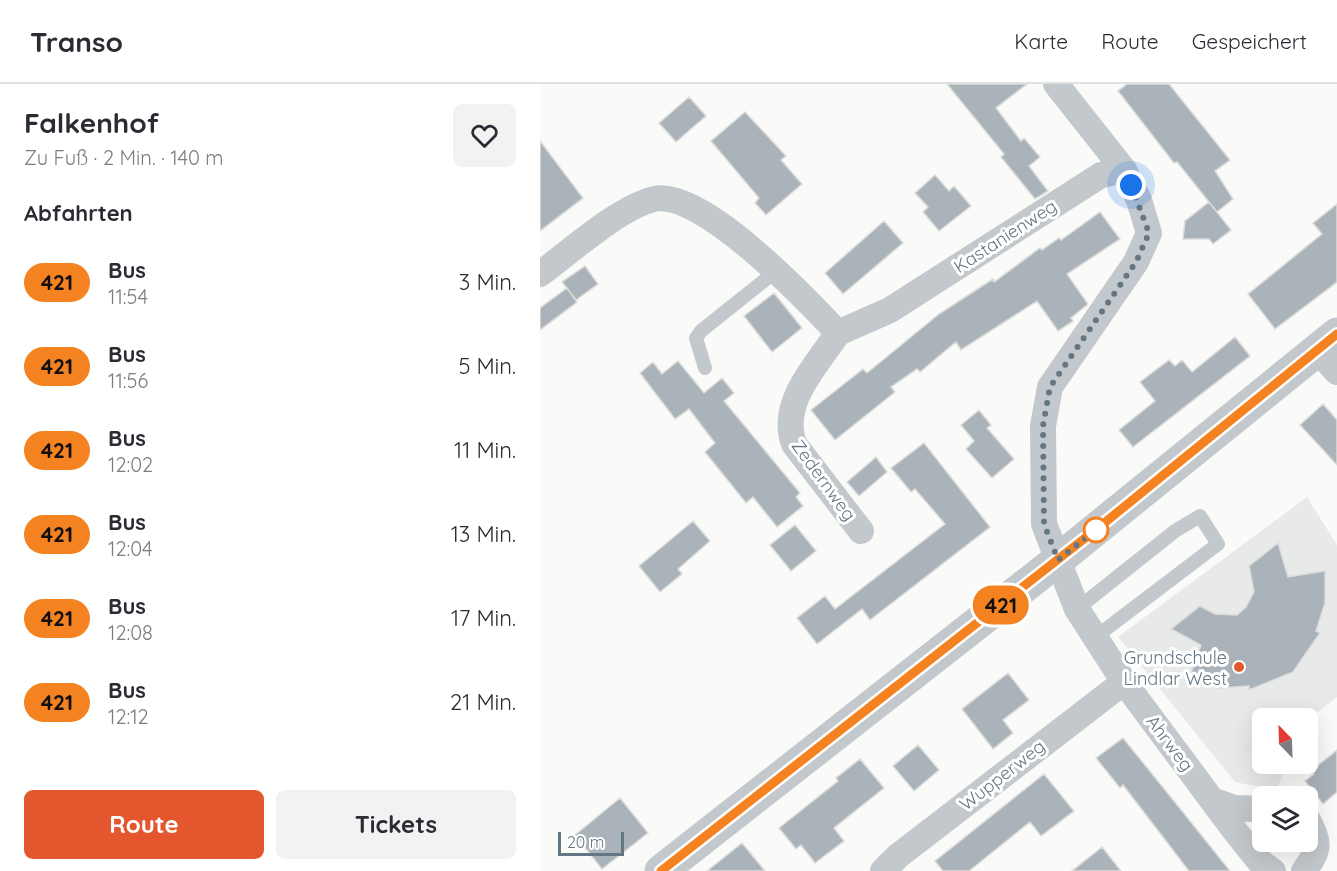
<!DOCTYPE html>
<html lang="de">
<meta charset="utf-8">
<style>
:root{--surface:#fff;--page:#f2f2f3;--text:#2b2b33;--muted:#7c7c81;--line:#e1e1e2;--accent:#e4572e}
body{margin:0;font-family:Quicksand,sans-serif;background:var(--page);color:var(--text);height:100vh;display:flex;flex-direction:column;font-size:22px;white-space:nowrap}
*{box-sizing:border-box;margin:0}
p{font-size:20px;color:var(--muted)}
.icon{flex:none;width:33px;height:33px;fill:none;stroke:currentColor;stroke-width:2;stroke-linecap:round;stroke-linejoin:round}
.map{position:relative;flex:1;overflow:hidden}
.drawer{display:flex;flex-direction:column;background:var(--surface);width:540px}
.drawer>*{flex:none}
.badge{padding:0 12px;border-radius:20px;font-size:21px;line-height:39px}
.needle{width:39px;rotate:337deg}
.controls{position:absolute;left:712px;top:624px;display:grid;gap:12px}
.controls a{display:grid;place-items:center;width:66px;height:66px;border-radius:9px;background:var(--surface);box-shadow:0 6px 24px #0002;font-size:30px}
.scale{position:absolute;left:18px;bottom:15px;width:66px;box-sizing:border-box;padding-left:6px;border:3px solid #657683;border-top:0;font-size:16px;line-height:21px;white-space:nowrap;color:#657683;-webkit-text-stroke:4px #fff;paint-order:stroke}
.you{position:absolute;width:30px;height:30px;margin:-15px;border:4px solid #fff;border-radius:50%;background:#1a73e8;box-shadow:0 0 0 9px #1a73e833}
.map>.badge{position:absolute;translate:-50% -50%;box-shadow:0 0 0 3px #fff}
h2{padding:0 24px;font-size:22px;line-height:54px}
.round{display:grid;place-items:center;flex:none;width:63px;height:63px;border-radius:9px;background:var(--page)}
.overview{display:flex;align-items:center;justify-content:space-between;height:102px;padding:0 24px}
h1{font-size:28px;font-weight:800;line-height:45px}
.cta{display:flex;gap:12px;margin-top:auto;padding:12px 24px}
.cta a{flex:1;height:69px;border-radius:9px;background:var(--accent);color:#fff;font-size:24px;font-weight:800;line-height:69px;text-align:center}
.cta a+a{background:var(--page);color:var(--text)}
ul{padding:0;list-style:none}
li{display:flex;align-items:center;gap:18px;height:84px;padding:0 24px}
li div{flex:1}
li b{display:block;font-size:22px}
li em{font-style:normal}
li .badge{min-width:66px;font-weight:700;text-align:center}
header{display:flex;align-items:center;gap:36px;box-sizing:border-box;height:84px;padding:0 30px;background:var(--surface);border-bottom:2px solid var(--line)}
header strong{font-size:28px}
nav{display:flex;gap:33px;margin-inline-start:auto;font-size:21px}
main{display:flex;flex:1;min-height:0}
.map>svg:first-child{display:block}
.built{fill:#e8e9e9}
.building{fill:#aab3b9;stroke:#dcdcda;stroke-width:1.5}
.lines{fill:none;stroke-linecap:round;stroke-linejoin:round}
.service{stroke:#c3c8cc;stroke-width:14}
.minor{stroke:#c3c8cc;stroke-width:26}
.tertiary{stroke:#c3c8cc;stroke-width:33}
.line-casing{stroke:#fff;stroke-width:14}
.line{stroke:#f58220;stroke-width:9}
.walk{stroke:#657683;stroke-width:6;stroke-dasharray:0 10.8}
.stop-dot{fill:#fff;stroke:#f58220;stroke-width:3}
.poi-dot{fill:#e4572e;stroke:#fff;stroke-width:2}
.labels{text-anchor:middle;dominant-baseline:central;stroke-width:6;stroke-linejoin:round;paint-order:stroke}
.street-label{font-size:18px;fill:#657683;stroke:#fff}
.poi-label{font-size:18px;fill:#657683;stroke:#fff;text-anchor:end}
</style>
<header>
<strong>Transo</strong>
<nav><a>Karte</a><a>Route</a><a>Gespeichert</a></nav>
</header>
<main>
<section class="drawer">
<div class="overview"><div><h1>Falkenhof</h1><p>Zu Fuß · 2 Min. · 140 m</p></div><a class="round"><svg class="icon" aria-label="heart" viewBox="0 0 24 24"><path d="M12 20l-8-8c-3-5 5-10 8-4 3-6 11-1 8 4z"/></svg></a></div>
<h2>Abfahrten</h2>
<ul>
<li><span class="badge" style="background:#f58220;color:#111">421</span><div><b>Bus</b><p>11:54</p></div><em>3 Min.</em></li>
<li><span class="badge" style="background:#f58220;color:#111">421</span><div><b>Bus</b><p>11:56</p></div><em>5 Min.</em></li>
<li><span class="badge" style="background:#f58220;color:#111">421</span><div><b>Bus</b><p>12:02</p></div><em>11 Min.</em></li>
<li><span class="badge" style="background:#f58220;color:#111">421</span><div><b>Bus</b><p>12:04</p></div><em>13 Min.</em></li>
<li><span class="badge" style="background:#f58220;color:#111">421</span><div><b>Bus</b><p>12:08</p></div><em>17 Min.</em></li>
<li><span class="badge" style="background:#f58220;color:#111">421</span><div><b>Bus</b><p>12:12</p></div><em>21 Min.</em></li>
</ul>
<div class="cta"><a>Route</a><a>Tickets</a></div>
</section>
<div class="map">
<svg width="797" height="787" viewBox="0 0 797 787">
<rect width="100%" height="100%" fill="#fafaf8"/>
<!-- built -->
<path class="built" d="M767,413L797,461V613L768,636L723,634V680H748L736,706L695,698L578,553Z"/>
<!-- building -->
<path class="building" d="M407,0H487L456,24L481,57L484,54L500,73L489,82L508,107L495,115L461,73L464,70Z
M587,0H629L690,76L675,87L693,115L677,128L637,78L634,79L578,7Z
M149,13L166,32L136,58L119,39Z
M205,28L246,72L241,76L262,100L226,131L215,119L219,114L171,57Z
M0,57L43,114L0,147Z
M395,91L409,107L414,102L431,122L399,147L383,128L388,123L375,109Z
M669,118L691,146L673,160L669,155H643L645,137Z
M797,120V198L735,245L708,210L782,150L773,139Z
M560,128L580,155L527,190L548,220L531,234L533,237L518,247L497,217L421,266L416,258L380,288L377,285L351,303L355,308L295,356L271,326L323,285L327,289L399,230L453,195L454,198L500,164L502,166L519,154L521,156Z
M344,137L363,159L303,210L285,189Z
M45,182L58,200L36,216L22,198Z
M27,204L37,218L0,246V224Z
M234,209L262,244L232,268L204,232Z
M695,253L710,272L593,363L579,346L615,317L600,298L629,276L635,282L642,276L652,288Z
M138,277L164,309L182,294L194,309L184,317L260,409L256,413L263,422L237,443L213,413L206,419L165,368L175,359L149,325L135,335L100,289L113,278L122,290Z
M783,320L797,336V381L760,341Z
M439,326L451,341L447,344L474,375L452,394L426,365L434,357L421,341Z
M384,359L450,443L330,536L322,525L277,560L257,534L285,512L295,525L405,440L375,405L371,408L351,384Z
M336,373L347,388L319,412L307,398Z
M153,437L170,457L138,485L142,490L120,508L99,482Z
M255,441L276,467L251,487L230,461Z
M738,459L748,493L785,487V519L776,547L780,549L753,588L709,606V602L678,604L648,597L661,561L631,545L660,522L675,530L697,531L706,523L714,508L709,482Z
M468,589L489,616L463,636L473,649L453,665L422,625Z
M583,654L642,727L690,787H649L583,701L580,704L556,674Z
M378,661L399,686L374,707L353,682Z
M797,666V708L783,720L765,697L774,690L771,687Z
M320,675L344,704L294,744L304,757L275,779L261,761L256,765L239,744L298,697L296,694Z
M504,690L534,727L501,752L490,738L429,787H403L395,777Z
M80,714L108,749L62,785L35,751Z
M202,759L225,787H167Z
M562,763L581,787H532Z"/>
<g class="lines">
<!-- service -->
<path class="service" d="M165,284L156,254L161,247L236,187
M537,525L635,447L660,432L678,460L566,545L554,550"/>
<!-- minor -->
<path class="minor" d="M516,0L584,86L599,116L609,149L596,178L510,303L503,342L504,440L537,525L584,598L695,747L719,777L733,787
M0,190C30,168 78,124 114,115C161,104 266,215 298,249L350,226L561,91L584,86
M298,249C276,282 239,319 254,360L321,447
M777,266L797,288
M672,716L694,724L723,725
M343,787L358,772L584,598
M764,787C780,765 780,760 768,736"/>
<!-- tertiary -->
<path class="tertiary" d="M121,787L518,476L797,250"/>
</g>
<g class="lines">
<defs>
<path id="line" d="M121,787L563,440L797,250"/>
</defs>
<!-- line casing -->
<use href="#line" class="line-casing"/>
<!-- line -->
<use href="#line" class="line"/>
<!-- walk -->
<path class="walk" d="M556,446L563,440L518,476L504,440L503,342L510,303L596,178L609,149L591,101"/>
</g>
<!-- markers -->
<circle class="stop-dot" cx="556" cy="446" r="12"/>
<circle class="poi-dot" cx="699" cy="583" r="6"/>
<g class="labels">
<!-- street labels -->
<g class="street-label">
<text transform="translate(465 152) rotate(-33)">Kastanienweg</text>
<text transform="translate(284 396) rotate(54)">Zedernweg</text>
<text transform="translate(630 659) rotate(53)">Ahrweg</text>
<text transform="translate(462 691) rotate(-38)">Wupperweg</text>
</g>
<!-- poi labels -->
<g class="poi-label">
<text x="687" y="573">Grundschule<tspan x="687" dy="21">Lindlar West</tspan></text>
</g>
</g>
</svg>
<div class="controls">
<a><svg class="needle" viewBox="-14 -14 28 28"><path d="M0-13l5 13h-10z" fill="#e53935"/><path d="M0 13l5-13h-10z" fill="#7c7c81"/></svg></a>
<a><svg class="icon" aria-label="layers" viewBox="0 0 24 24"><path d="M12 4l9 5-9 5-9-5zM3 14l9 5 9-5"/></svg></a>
</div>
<div class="scale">20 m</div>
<div class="you" style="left:591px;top:101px"></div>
<b class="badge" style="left:461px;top:521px;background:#f58220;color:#111">421</b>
</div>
</main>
